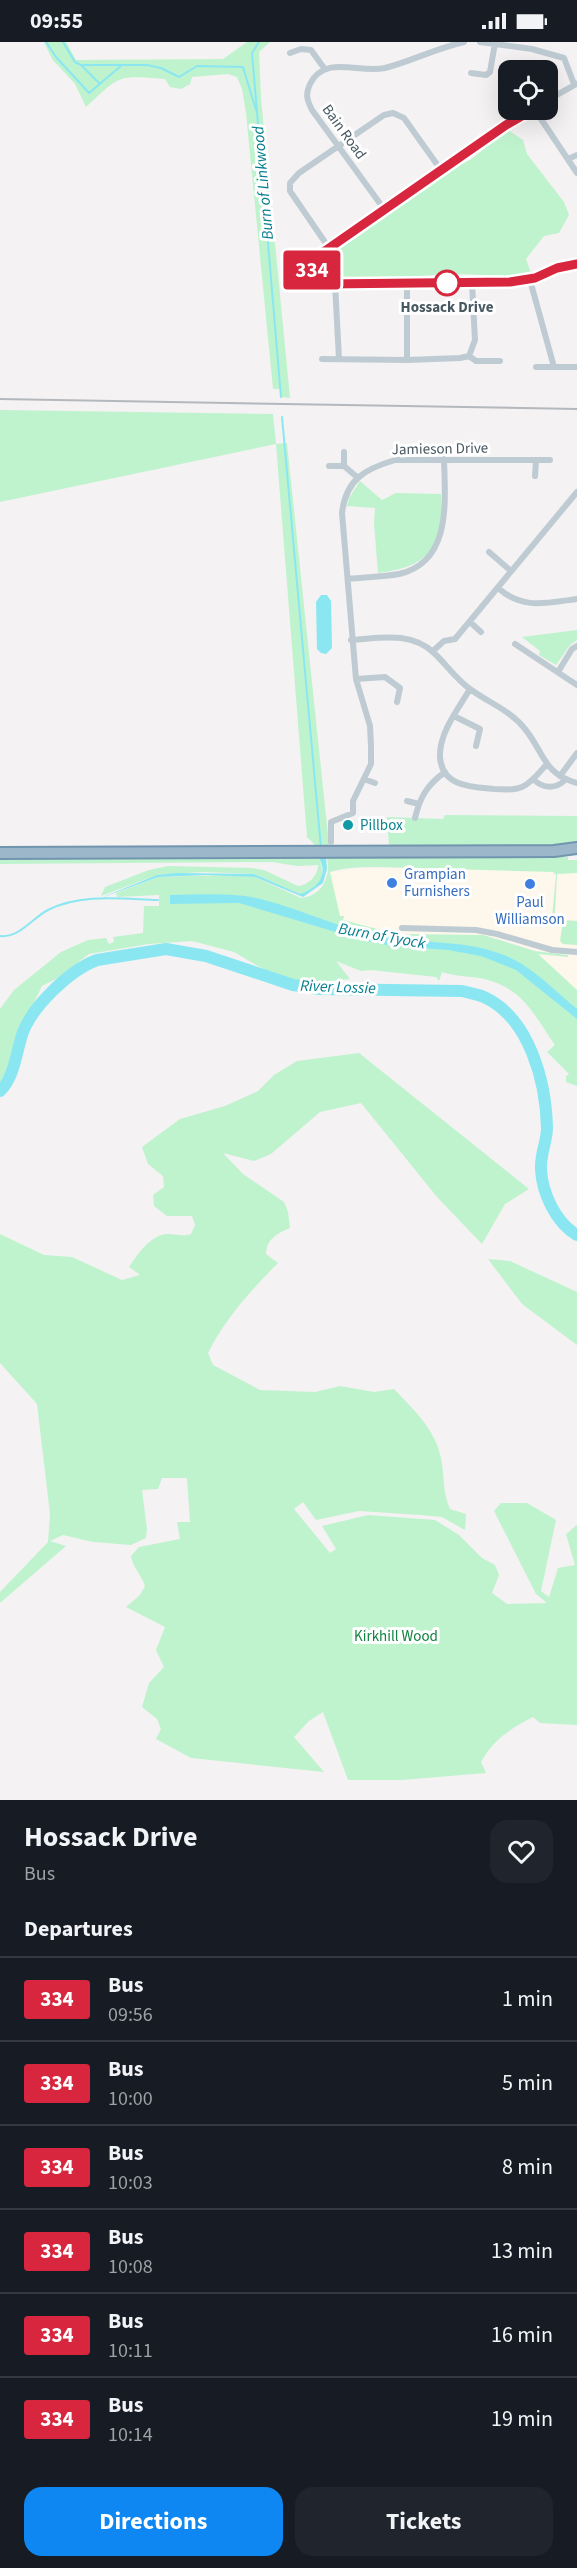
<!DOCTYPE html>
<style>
:root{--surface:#171b24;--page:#20242c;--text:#f1f3f6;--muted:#9ea1a6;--line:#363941;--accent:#0e87f2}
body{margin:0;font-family:"Source Sans 3",sans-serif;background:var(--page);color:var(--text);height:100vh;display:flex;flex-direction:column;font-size:22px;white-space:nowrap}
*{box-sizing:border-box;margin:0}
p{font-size:20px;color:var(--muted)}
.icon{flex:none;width:33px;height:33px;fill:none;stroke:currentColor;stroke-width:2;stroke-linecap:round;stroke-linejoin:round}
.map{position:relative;height:1758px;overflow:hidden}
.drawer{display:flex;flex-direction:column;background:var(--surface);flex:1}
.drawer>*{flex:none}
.badge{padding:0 12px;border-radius:4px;font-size:21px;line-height:39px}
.buttons{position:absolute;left:498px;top:18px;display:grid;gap:12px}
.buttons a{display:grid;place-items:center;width:60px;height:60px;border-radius:12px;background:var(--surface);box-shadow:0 6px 24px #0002;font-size:30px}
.map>.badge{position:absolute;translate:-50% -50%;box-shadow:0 0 0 3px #fff}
h2{padding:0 24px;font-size:22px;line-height:54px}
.round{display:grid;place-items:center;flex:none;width:63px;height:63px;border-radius:18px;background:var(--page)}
.overview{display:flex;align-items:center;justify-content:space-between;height:102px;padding:0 24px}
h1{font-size:28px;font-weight:700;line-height:45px}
.cta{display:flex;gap:12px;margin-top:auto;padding:12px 24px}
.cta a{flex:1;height:69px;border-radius:18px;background:var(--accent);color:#fff;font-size:24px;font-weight:700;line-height:69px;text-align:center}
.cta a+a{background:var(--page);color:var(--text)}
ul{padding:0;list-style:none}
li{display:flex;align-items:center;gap:18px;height:84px;padding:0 24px;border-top:2px solid var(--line)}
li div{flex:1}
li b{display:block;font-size:22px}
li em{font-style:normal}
li .badge{min-width:66px;font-weight:700;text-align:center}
.status{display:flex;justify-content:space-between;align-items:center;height:42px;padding:0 30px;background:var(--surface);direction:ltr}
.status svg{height:16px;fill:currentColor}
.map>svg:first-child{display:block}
.commercial{fill:#fef7ec}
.green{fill:#bff3ce}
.water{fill:#8ae7f2}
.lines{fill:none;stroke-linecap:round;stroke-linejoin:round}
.stream{stroke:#8ae7f2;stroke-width:2}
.river{stroke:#8ae7f2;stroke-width:12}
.trunk-casing{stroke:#7295af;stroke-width:14}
.minor{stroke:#bfcbd2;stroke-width:6}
.trunk{stroke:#9cb7ca;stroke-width:10}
.rail{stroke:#b4b8bc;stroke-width:2}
.line-casing{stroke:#fff;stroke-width:14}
.line{stroke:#d7263d;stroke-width:9}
.stop-dot{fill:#fff;stroke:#d7263d;stroke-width:3}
.culture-dot{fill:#0f9aa8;stroke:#fff;stroke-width:2}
.shop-dot{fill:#3f7fe0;stroke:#fff;stroke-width:2}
.labels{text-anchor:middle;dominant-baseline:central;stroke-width:6;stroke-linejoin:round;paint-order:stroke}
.street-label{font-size:15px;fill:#485861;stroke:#fff}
.stop-label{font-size:15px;font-weight:bold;fill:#485861;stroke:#fff}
.culture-label{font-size:15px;fill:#0d838f;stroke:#fff;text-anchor:start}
.shop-label{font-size:15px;fill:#366cbe;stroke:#fff;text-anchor:start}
.park-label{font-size:15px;fill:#118440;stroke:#fff}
.water-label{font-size:16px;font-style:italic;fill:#067f8f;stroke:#fff}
</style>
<div class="status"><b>09:55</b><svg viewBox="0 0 49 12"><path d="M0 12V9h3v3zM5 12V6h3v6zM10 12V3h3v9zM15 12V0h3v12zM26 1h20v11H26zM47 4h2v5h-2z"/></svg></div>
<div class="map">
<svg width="577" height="1758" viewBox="0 0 577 1758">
<rect width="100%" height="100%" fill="#f4f2f2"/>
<!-- commercial -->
<path class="commercial" d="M361,826L510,827L577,831V948L535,909L506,899L483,893L396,892L343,878L339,874L330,830Z"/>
<!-- green -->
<path class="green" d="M44,0H66L76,18L223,17L247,0H270L259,10L261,57L290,356L281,355L280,347H273L246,71L242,47L237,35L228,32L192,35L190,42L181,47L170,45L165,37C117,33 120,33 86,65L75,42L52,17Z
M508,88L523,98L527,112L564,160L569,173L559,191L544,194L526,217L531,231L519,234C492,234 462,231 435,233C410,234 345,244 323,236L319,225L321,216L446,129L470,118Z
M0,368L273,372L276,402L287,401L329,803H315L307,795L276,402L0,460Z
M360,439L382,458L396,451L441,452C444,504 430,525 378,531L374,481L375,466L347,464L349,456Z
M577,588V598L570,603L556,623L539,613L540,609L522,595Z
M445,773L577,774V804H389L387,775L443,777Z
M312,813H319C324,833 327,845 300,852L254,832L203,830L157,833L101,854L105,845L149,828L168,824L252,826L264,828L298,844C309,843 318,833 318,823L297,824L272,820L0,822V817L305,816Z
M326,813H506L568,815V818H577V831L557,832L555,871L551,886L556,833L553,830L447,827V829H437V827C407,827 358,821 330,830L340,874H344L343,878L396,892L483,893L535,909L568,913V915L538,912L577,948V1044L566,1040V1034L569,1032L547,1010L555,1003C534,973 523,946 484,937C470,934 456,935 442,930L439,939L436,935L371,928L361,929L336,919L350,937L310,941L275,934L234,910L192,899L149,902L89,912L56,937L42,944L30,969L19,984L9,1025L0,1040V967L14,948L61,910L88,898L106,896L109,902L114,900L113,895L143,891L144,864H159V853L117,855L116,851L158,835L226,833L255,835L301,856C325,854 332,829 326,813Z
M563,878L577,879V903L563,902L560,899Z
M359,1011L529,1147L505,1162L482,1202L437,1155L361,1061L320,1070L271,1112L254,1119L223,1111L243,1132L284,1160L288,1170L290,1186C276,1192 267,1197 266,1212L278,1221C252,1247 224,1278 208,1311L213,1323L260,1348L315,1350L340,1344L374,1350L394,1347C411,1365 434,1386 440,1412C445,1431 442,1450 450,1467L466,1472L465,1488L442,1475L420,1473L359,1469L316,1478L303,1460L294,1467L330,1511L336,1507L322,1484L368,1473L435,1478L459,1493L482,1516L495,1523L499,1533L492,1551L507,1562L547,1561L536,1552L494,1469L501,1461H527L556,1478L541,1549L549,1555L558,1526L575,1523L566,1492L577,1483V1683L540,1681L533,1675C511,1686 493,1698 481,1720L486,1731L402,1738H348L323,1670L309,1679L294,1695L324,1730L191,1716L156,1697L161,1687L157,1677L142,1665L149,1641L164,1625L156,1608L165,1585L126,1565L140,1553L145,1544C141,1532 133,1526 131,1514L139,1505L180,1497L177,1480H190L187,1436H162L158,1447L142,1448L147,1487L146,1496L131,1503L93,1500L63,1493L50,1499L66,1504L0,1561V1550L48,1500L50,1472L37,1362L0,1321V1192L44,1213L72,1215L122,1238L140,1233L129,1225C137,1213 151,1192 168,1192C177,1192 183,1195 191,1192L195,1183L192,1174H167L154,1164L153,1153L164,1145L163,1134L148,1122L142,1105L180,1077L225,1064L258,1049L274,1033L297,1019Z
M488,1217L510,1219L577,1250V1303L522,1262Z"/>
<!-- water -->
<path class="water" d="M321,553H327L331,559L332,606L326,612L321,611L317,607L316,560Z
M319,816H326L327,827L323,841L303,855L255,835L207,833L158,835L98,857L157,833L177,831L254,832L300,852C317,847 329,833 319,816Z
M170,853C200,853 232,850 261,857C303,868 343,888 387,895C426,902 466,898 504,913C532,924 554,948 577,967V977L516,928L481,914L448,908L391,904L359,897L239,861L170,862Z"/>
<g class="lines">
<!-- stream -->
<path class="stream" d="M46,0L56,15L89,51L122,23H147L161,26L179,35L197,24L243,25L256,68
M63,0L75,20L81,23H122
M259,0L252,11L281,355
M81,23L100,42
M282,375L321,806
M0,894C20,896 32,876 48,868C81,851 122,857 158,858"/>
<!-- river -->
<path class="river" d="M0,1049C14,1036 16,1012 22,993C31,965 70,928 97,918L166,907L206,914L293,943L320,947L462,949C469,951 477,952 484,955C530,976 546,1041 547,1086C547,1099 540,1113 541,1127C542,1151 556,1181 577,1193"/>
<defs>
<path id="trunk" d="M0,811L554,809L577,806"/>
</defs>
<!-- trunk casing -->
<use href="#trunk" class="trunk-casing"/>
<!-- minor -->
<path class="minor" d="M480,0L532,7L564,16L574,42
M290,11L301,7L311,8L324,26
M471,31L486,33L490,30L495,1
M548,58L576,42
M535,68L577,131
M568,117L577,113
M384,167L312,68C307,58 305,52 310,42C325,12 359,32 385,26C412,19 437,6 464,0
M329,206L290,149V141L299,131L384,73L393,71L404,76L441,128
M299 232a7 7 0 1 1 14 0a7 7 0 1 1-14 0Z
M306,225L312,218L506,83L532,68
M310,238L335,242L510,240C533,237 554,227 577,222
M530,238L554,325
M335,242L339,317
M469,314L476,319H500
M322,317L407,318L460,316L469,314L475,298L472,241
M407,318V241
M536,325H576
M344,410V424L357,435
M329,424H344
M535,434L536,419
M489,510L511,529
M348,537C365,535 382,535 399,532C452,520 445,459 444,417
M498,546C523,568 545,561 577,557
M470,580L481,590
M351,598C380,596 411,589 434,611C446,622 456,637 470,647C489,661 510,668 525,687C544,710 543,732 577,741
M515,602L577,643
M433,609L444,599L455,597L577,450
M558,630L572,607L577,604
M356,637L385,635L400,646L397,660
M470,647C458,667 439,691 440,715C442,745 472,745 494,747C503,747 513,749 522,745C531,741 539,731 546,723
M454,674L480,687L476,704
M560,734L577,711
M364,737L375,741
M533,737C542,746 555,748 565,738
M407,759L419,762
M415,776C420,755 427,743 445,730
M331,800V780L353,771V759L371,722V704L370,684L356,637L342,471C346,437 365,427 395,418H550
M402,886L476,888L497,892L552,908L577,910"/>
<!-- trunk -->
<use href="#trunk" class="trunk"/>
<!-- rail -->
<path class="rail" d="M0,357L577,367"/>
</g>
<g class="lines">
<defs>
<path id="line" d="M532,68L506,83L312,218L306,225L313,230L310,238L324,242L510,240L535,236L557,226L577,222"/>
</defs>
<!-- line casing -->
<use href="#line" class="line-casing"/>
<!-- line -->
<use href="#line" class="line"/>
</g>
<!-- markers -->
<circle class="stop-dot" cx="447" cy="241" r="12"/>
<circle class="culture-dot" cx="348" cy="783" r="6"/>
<g class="shop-dot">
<circle cx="392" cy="841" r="6"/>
<circle cx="530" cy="842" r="6"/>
</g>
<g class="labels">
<!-- street labels -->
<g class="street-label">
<text transform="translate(344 90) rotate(54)">Bain Road</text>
<text transform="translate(440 407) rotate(-1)">Jamieson Drive</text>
</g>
<!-- stop labels -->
<g class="stop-label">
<text x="447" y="265">Hossack Drive</text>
</g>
<!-- culture labels -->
<g class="culture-label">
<text x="360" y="783">Pillbox</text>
</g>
<!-- shop labels -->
<g class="shop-label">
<text x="404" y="832">Grampian<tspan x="404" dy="17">Furnishers</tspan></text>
<text x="530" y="860" text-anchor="middle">Paul<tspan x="530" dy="17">Williamson</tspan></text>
</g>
<!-- park labels -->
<g class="park-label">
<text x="396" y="1594">Kirkhill Wood</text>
</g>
<!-- water labels -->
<g class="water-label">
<text transform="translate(263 141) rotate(-95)">Burn of Linkwood</text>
<text transform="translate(382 894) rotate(10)">Burn of Tyock</text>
<text transform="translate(338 945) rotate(2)">River Lossie</text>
</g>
</g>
</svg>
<div class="buttons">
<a><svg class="icon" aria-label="locate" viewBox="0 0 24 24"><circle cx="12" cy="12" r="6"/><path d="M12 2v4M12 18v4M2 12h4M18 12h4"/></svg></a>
</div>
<b class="badge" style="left:312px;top:228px;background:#d7263d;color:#fff">334</b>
</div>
<section class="drawer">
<div class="overview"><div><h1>Hossack Drive</h1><p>Bus</p></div><a class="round"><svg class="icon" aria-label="heart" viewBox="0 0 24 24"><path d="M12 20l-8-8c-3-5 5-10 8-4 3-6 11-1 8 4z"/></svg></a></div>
<h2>Departures</h2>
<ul>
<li><span class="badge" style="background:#d7263d;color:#fff">334</span><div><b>Bus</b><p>09:56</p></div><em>1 min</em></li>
<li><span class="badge" style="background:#d7263d;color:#fff">334</span><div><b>Bus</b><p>10:00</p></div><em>5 min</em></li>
<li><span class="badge" style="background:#d7263d;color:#fff">334</span><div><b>Bus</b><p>10:03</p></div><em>8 min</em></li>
<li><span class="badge" style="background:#d7263d;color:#fff">334</span><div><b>Bus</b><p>10:08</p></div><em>13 min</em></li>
<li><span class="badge" style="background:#d7263d;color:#fff">334</span><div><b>Bus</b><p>10:11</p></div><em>16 min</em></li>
<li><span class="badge" style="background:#d7263d;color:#fff">334</span><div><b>Bus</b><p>10:14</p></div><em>19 min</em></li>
</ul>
<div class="cta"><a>Directions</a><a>Tickets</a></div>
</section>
